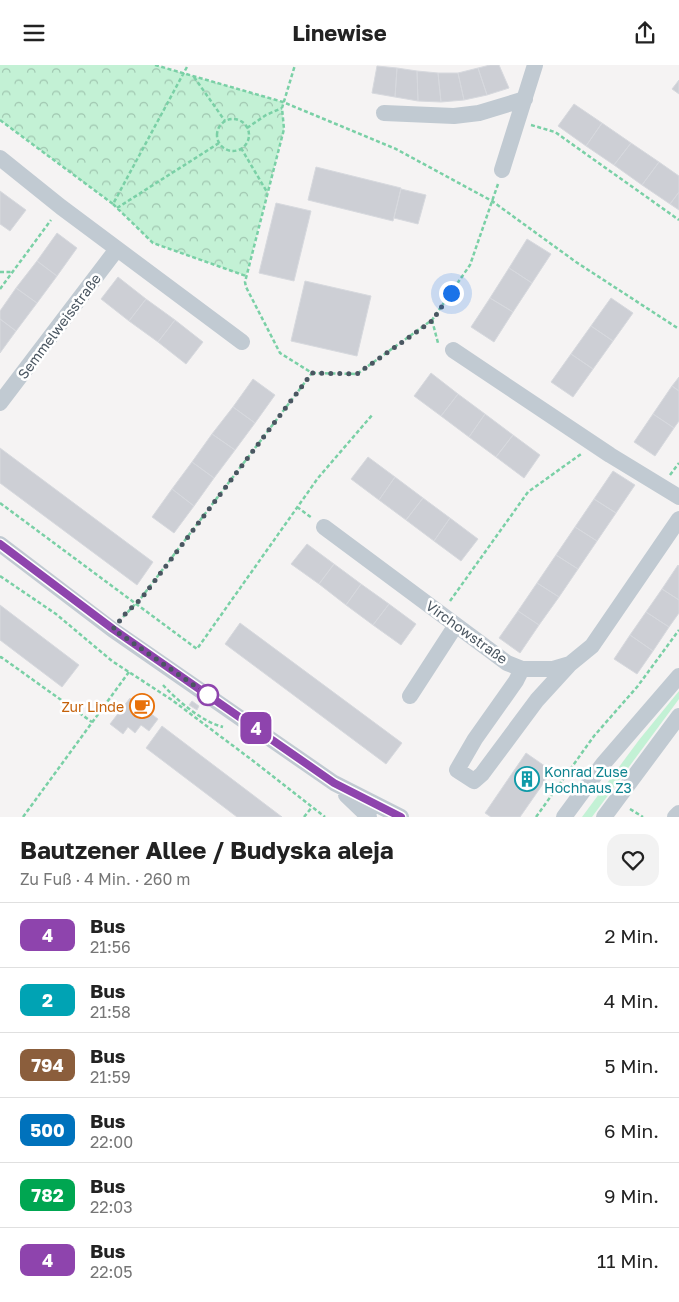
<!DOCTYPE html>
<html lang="de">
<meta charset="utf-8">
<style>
:root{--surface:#fff;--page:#f2f2f2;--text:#222;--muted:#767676;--line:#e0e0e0}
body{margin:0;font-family:"Golos Text",sans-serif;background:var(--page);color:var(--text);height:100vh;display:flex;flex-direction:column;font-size:19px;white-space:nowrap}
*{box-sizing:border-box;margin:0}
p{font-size:16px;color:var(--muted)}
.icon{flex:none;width:28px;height:28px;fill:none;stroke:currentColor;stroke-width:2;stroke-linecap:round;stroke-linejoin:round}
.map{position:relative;height:752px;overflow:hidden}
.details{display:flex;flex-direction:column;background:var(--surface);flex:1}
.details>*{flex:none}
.badge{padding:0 10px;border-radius:8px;font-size:18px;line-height:32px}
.you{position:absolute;width:25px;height:25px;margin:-12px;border:4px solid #fff;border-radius:50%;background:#1a73e8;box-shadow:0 0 0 8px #1a73e833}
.map>.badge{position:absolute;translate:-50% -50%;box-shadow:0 0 0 2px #fff}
.round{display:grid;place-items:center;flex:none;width:52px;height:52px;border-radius:15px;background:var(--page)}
.head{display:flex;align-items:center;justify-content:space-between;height:85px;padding:0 20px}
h1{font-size:24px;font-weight:700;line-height:38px}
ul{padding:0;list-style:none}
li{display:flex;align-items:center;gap:15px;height:65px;padding:0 20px;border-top:1px solid var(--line)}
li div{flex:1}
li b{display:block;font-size:19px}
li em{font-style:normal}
li .badge{min-width:55px;font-weight:700;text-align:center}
header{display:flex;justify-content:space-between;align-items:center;height:65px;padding:0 20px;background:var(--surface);font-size:22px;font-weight:700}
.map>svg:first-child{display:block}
.green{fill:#c3f1d5}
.forest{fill:url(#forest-crowns)}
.building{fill:#cdcfd5;stroke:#d7d9de}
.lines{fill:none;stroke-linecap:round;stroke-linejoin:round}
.path{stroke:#7ad0a6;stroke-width:2.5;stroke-dasharray:4 2.5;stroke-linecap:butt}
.minor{stroke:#c1cad2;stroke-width:16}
.line-casing{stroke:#fff;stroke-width:11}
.line{stroke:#8e44ad;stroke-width:8}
.walk{stroke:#4a5661;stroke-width:5;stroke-dasharray:0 9}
.stop-dot{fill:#fff;stroke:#8e44ad;stroke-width:2.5}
.labels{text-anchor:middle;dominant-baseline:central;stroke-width:5;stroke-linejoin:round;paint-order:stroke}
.street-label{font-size:14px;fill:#4a5661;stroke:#fff}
.food-label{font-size:14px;fill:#c56008;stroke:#fff;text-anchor:end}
.culture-label{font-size:14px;fill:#0d838f;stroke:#fff;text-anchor:start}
</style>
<header><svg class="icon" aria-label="menu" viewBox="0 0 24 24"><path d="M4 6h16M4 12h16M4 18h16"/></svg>Linewise<svg class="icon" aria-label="share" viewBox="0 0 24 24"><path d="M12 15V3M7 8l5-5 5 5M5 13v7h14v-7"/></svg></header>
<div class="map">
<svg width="679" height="752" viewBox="0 0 679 752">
<defs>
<pattern id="forest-crowns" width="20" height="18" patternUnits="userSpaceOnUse" patternTransform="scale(1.25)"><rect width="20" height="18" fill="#c3f1d5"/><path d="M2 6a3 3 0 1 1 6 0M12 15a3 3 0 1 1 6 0" fill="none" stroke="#a0c6b0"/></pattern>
</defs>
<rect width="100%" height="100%" fill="#f5f3f3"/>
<!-- green -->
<path class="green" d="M679,626V634L592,752H582L639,675Z"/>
<!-- forest -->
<path class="forest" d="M0,0H155L283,37L282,43L284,64L246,211L153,178L113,139L0,55Z"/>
<!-- building -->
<path class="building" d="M490,0H499L509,23L487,30L478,3Z
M377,1L397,3L395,32L372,28Z
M397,3L417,6L418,36L395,32Z
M478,3L487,30L464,35L458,8Z
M417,6L438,8L441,37L418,36Z
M438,8H458L464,35L441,37Z
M679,15V29L672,24Z
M574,39L602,58L586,81L558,61Z
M602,58L631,78L614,100L586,81Z
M631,78L659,97L642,120L614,100Z
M659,97L679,111V127L670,139L642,120Z
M316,102L401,123L393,156L308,135Z
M401,124L426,130L418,159L394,153Z
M0,126L26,145L10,166L0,159Z
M679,127V145L670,139Z
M276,138L311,146L294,216L259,208Z
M57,168L77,183L57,211L37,196Z
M527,174L551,189L532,218L509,203Z
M37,196L57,211L37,238L16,223Z
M509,203L532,218L513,247L490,233Z
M118,212L146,234L129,256L101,234Z
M305,216L371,231L357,291L291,276Z
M16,223L37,238L16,266L0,254V246Z
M490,233L513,247L494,277L471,262Z
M611,233L633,248L613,276L591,261Z
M146,234L175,255L158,277L129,256Z
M0,254L16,266L0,288Z
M175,255L203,277L186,299L158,277Z
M591,261L613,276L593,304L571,289Z
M571,289L593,304L573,332L551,317Z
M431,308L458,329L441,351L414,331Z
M679,312V326L672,321Z
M253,314L275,330L255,358L233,342Z
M672,321L679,326V356L674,363L653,349Z
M458,329L485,349L469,372L441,351Z
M233,342L255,358L235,385L212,369Z
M485,349L513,370L496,392L469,372Z
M653,349L674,363L655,391L634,377Z
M212,369L235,385L214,413L192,397Z
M513,370L540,390L524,413L496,392Z
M0,383L153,497L137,520L0,418Z
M368,392L395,412L379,435L351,414Z
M192,397L214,413L194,441L172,424Z
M613,406L635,420L616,448L594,434Z
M395,412L423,433L406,455L379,435Z
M172,424L194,441L174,468L152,452Z
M423,433L450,453L434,476L406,455Z
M594,434L616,448L597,476L575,462Z
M450,453L478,474L461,496L434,476Z
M575,462L597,476L578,504L556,490Z
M307,479L334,499L319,519L291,499Z
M556,490L578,504L559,532L537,518Z
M334,499L361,519L346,540L319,519Z
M678,500L679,501V535L662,524Z
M537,518L559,532L539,560L518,546Z
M361,519L389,539L373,560L346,540Z
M662,524L679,535V548L669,562L646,547Z
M389,539L416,559L401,580L373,560Z
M0,540L79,600L62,622L0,575Z
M518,546L539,560L520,588L499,573Z
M646,547L669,562L653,586L630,570Z
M240,558L402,678L386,699L225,579Z
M630,570L653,586L637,609L614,594Z
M130,633L158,654L149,666L141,660L135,668L128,662L123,669L110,659Z
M192,636L199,641L197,645L189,640Z
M162,661L282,752H237L146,683Z
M526,688L552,706L520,752H491L485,748Z"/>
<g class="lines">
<!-- path -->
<path class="path" d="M155,0L283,37L396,84L492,136L576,197L679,264
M194,12L225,56
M217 70a16 16 0 1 1 32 0a16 16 0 1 1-32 0Z
M0,55L113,139L188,0
M531,60L555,67L679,155
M247,63L266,50L282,43
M241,83L267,127
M113,139L153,178L246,211
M117,143L219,78
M0,207H13
M0,224L51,155
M432,255L438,278
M312,308L357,309L432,255L470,200L498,119
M670,410L679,398
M0,438L197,584L318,413L373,349
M297,442L312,453
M0,511L56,549L112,596L172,635L252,695L325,752
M450,536L528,427L581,389
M123,552L141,533L312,308L280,288L246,222L245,217L284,64L282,43L295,0
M0,593L1,592L92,657
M163,620C179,637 201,656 223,662
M630,744L643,752
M23,752L129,607
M304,752L312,742
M536,752L594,671L637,622L679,565"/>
<!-- minor -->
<path class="minor" d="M384,48L454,51L479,48L525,34
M0,93L61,142L242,277
M502,105L535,0
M453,285L610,390L679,432
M0,338L117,184
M324,462L507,598L522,604H553L570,599L592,581L679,454
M0,479L113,565L334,718L401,752
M522,604L516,616L475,674L457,705L474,716L482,709L537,635L569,600
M410,631L456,560
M346,730L369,752
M564,752L603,699L679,611
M604,752L679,651
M675,752L679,748"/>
</g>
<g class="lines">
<defs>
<path id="line" d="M0,479L113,564L334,718L401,752"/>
</defs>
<!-- line casing -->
<use href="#line" class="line-casing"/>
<!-- line -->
<use href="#line" class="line"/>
<!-- walk -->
<path class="walk" d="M208,630L113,564L126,548L141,534L312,308L357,309L432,256L451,228"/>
</g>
<!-- icons -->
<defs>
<symbol id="cafe-ring" viewBox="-11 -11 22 22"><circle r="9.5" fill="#fff" stroke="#e8710a" stroke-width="1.5"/><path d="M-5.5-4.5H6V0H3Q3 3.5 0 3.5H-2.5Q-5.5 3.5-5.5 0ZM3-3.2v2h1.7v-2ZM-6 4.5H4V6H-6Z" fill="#e8710a"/></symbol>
<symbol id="building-ring" viewBox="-11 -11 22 22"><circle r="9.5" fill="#fff" stroke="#0f9aa8" stroke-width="1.5"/><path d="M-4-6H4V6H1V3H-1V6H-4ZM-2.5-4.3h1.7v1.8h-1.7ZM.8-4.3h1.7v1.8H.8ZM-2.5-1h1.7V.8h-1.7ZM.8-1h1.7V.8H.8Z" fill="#0f9aa8"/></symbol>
</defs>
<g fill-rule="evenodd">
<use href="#cafe-ring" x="128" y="627" width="28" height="28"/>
<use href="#building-ring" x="513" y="700" width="28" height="28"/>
</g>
<!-- markers -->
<circle class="stop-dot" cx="208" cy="630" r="10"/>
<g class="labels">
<!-- street labels -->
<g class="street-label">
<text transform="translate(59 261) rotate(-53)">Semmelweisstraße</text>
<text transform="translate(467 567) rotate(36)">Virchowstraße</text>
</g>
<!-- food labels -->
<g class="food-label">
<text x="124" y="641">Zur Linde</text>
</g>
<!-- culture labels -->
<g class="culture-label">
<text x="544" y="706">Konrad Zuse<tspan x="544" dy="16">Hochhaus Z3</tspan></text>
</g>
</g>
</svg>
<div class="you" style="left:451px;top:228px"></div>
<b class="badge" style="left:256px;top:663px;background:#8e44ad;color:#fff">4</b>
</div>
<section class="details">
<div class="head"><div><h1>Bautzener Allee / Budyska aleja</h1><p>Zu Fuß · 4 Min. · 260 m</p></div><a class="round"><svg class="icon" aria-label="heart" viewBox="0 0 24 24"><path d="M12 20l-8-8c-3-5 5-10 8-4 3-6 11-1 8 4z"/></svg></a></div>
<ul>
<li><span class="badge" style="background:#8e44ad;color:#fff">4</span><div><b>Bus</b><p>21:56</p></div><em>2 Min.</em></li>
<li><span class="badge" style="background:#00a3b4;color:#fff">2</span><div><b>Bus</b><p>21:58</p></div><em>4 Min.</em></li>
<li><span class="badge" style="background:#8b5e3c;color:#fff">794</span><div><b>Bus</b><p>21:59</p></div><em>5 Min.</em></li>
<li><span class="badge" style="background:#0072bc;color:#fff">500</span><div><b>Bus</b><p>22:00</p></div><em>6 Min.</em></li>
<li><span class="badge" style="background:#00a651;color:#fff">782</span><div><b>Bus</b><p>22:03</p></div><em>9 Min.</em></li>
<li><span class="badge" style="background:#8e44ad;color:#fff">4</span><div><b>Bus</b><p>22:05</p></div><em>11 Min.</em></li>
</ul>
</section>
